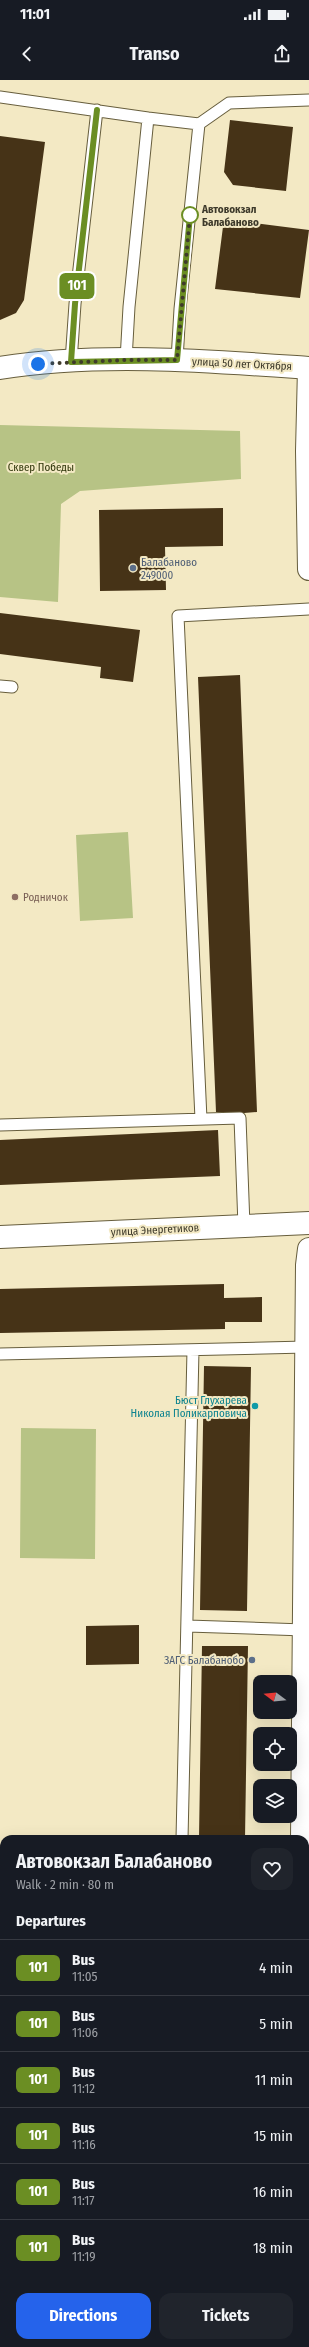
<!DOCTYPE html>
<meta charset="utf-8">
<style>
:root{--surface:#171b24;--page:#20242c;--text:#f1f3f6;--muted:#9ea1a6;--line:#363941;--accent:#2563eb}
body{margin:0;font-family:"Fira Sans Condensed",sans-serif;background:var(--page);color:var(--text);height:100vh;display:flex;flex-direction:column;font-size:15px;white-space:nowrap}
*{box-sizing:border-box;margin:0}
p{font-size:13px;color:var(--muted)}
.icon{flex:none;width:22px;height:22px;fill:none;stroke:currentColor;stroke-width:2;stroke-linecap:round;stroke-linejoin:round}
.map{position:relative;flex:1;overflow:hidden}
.details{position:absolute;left:0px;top:1755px;width:309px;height:512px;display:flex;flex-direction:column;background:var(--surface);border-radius:12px 12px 0 0;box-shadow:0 4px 16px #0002}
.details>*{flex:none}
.badge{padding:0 8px;border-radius:6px;font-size:14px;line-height:26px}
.needle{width:26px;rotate:286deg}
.fabs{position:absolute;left:253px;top:1595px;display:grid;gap:8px}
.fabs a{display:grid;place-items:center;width:44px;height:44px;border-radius:8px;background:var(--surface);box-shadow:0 4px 16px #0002;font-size:20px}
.you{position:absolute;width:20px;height:20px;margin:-10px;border:3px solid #fff;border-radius:50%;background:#1a73e8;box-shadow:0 0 0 6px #1a73e833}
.map>.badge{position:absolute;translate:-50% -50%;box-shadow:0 0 0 2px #fff}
h2{padding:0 16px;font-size:15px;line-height:36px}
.round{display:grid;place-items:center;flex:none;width:42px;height:42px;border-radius:12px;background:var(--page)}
.overview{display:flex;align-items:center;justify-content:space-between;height:68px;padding:0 16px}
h1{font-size:19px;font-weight:700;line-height:30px}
.button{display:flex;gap:8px;margin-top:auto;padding:8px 16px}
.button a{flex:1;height:46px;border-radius:12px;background:var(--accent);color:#fff;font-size:16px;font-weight:700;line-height:46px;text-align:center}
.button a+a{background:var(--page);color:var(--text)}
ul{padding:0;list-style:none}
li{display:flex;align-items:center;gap:12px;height:56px;padding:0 16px;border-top:1px solid var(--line)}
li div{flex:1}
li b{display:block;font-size:15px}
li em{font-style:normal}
li .badge{min-width:44px;font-weight:700;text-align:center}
.status{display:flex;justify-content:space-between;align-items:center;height:28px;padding:0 20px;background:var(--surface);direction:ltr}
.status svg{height:11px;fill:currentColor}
header{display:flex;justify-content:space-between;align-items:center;height:52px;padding:0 16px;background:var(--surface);font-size:18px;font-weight:700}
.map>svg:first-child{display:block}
.green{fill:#b7c385}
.building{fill:#463317}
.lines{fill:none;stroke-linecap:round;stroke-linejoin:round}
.lane-casing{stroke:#675e3d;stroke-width:13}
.street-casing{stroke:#675e3d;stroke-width:24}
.primary-casing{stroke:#675e3d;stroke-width:24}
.lane{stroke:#fff;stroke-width:11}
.street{stroke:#fff;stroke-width:22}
.primary{stroke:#fff;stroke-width:22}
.line-casing{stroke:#fff;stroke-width:9}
.line{stroke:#6b8e23;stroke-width:6}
.walk{stroke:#3e3a2b;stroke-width:4;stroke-dasharray:0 7.2}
.stop-dot{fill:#fff;stroke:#6b8e23;stroke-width:2}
.service-dot{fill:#5c6f8a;stroke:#f3e9c4;stroke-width:1.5}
.education-dot{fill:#8d6e63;stroke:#f3e9c4;stroke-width:1.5}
.culture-dot{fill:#0f9aa8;stroke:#f3e9c4;stroke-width:1.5}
.labels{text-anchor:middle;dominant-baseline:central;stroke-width:4;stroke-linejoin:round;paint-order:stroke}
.stop-label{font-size:11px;font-weight:bold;fill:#3e3a2b;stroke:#f3e9c4;text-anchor:start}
.street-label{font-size:11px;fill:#3e3a2b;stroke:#f3e9c4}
.park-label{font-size:11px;fill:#2e3409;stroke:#f3e9c4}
.service-label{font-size:11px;fill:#4e5e75;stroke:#f3e9c4;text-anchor:start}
.education-label{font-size:11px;fill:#785e54;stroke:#f3e9c4;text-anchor:start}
.culture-label{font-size:11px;fill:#0d838f;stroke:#f3e9c4;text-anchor:end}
</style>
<div class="status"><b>11:01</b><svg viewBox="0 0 49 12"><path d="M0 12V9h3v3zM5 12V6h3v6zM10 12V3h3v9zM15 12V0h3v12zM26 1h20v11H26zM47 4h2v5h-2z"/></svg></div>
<header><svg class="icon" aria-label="back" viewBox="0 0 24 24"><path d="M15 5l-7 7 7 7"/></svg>Transo<svg class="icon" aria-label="share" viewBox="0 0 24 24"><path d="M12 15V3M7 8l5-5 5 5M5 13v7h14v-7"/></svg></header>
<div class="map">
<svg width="309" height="2267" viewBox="0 0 309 2267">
<rect width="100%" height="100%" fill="#f3e9c4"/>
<!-- green -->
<path class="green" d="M0,345L240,351L241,399L80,411L61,424L58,522L0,517Z
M128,752L133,838L80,841L76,755Z
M21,1348L96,1349L95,1479L20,1478Z"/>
<!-- building -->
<path class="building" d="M230,40L293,47L286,111L233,105L224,92Z
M0,56L45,62L24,220L16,233L0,240Z
M224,139L309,150L300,218L215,209Z
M223,428V466L165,467L166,510L100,511L99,430Z
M0,533L140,550L133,602L100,598L101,587L0,574Z
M240,595L257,1032L244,1033L216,1032L198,597Z
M218,1050L220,1096L0,1105V1060Z
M224,1204V1218L262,1217V1242H225V1249L0,1253V1209Z
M204,1286L251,1287L247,1531L200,1530Z
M139,1545V1584L86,1585V1546Z
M202,1566H248L245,1759H199Z"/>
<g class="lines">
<defs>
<path id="lane" d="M0,17L148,38L129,227L126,280
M148,38L199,44L229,23L309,20
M177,280L180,229L199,44
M71,282L75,224L97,30
M0,606L12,607
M201,1039L178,536L309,529
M0,1045L240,1038L244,1146
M0,1274L306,1267
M188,1546L304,1550
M182,1759L193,1270
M305,1790H309
M161,2267L162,2263"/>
<path id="street" d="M309,288L307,371L309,489
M0,1157L309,1143
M302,1759L307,1185L309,1169
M290,2267V2263"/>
<path id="primary" d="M0,288C98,272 210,281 309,288"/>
</defs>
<!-- lane casing -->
<use href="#lane" class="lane-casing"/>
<!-- street casing -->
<use href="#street" class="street-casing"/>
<!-- primary casing -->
<use href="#primary" class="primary-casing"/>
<!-- lane -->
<use href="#lane" class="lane"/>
<!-- street -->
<use href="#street" class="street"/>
<!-- primary -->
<use href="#primary" class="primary"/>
</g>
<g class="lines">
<defs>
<path id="line" d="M97,30L75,224L71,282L177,280L190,135"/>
</defs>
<!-- line casing -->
<use href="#line" class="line-casing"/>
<!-- line -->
<use href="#line" class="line"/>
<!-- walk -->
<path class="walk" d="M38,284L126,280H177L190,135"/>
</g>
<!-- markers -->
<circle class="stop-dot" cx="190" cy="135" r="8"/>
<g class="service-dot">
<circle cx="133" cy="488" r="4"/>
<circle cx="252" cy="1580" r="4"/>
</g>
<circle class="education-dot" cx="15" cy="817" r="4"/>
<circle class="culture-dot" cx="255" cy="1326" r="4"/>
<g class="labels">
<!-- stop labels -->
<g class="stop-label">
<text x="202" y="129">Автовокзал<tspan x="202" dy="13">Балабаново</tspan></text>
</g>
<!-- street labels -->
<g class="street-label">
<text transform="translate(242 284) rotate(3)">улица 50 лет Октября</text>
<text transform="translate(155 1150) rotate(-3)">улица Энергетиков</text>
</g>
<!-- park labels -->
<g class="park-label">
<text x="41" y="387">Сквер Победы</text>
</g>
<!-- service labels -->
<g class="service-label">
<text x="141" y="482">Балабаново<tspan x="141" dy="13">249000</tspan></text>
<text x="244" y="1580" text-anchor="end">ЗАГС Балабанобо</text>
</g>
<!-- education labels -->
<g class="education-label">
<text x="23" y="817">Родничок</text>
</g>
<!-- culture labels -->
<g class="culture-label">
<text x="247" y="1320">Бюст Глухарева<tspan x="247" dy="13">Николая Поликарповича</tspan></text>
</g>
</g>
</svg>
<div class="fabs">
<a><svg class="needle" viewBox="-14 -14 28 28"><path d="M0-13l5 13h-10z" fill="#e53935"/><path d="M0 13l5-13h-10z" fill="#9ea1a6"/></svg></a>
<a><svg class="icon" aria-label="locate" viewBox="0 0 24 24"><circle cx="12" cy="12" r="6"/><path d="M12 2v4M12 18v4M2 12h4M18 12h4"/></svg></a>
<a><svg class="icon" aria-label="layers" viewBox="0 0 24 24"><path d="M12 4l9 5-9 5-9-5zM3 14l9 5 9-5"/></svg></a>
</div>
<div class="you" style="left:38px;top:284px"></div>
<b class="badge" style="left:77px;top:206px;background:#6b8e23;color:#fff">101</b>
<section class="details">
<div class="overview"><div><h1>Автовокзал Балабаново</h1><p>Walk · 2 min · 80 m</p></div><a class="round"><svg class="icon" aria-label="heart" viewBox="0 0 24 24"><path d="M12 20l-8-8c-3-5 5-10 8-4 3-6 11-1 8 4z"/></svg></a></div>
<h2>Departures</h2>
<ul>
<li><span class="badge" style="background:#6b8e23;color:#fff">101</span><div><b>Bus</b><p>11:05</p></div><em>4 min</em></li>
<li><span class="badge" style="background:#6b8e23;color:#fff">101</span><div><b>Bus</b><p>11:06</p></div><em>5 min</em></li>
<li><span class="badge" style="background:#6b8e23;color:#fff">101</span><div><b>Bus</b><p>11:12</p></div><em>11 min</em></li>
<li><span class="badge" style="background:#6b8e23;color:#fff">101</span><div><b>Bus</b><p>11:16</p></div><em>15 min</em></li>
<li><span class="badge" style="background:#6b8e23;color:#fff">101</span><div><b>Bus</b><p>11:17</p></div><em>16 min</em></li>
<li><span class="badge" style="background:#6b8e23;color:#fff">101</span><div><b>Bus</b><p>11:19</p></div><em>18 min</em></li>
</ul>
<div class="button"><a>Directions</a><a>Tickets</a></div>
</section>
</div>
